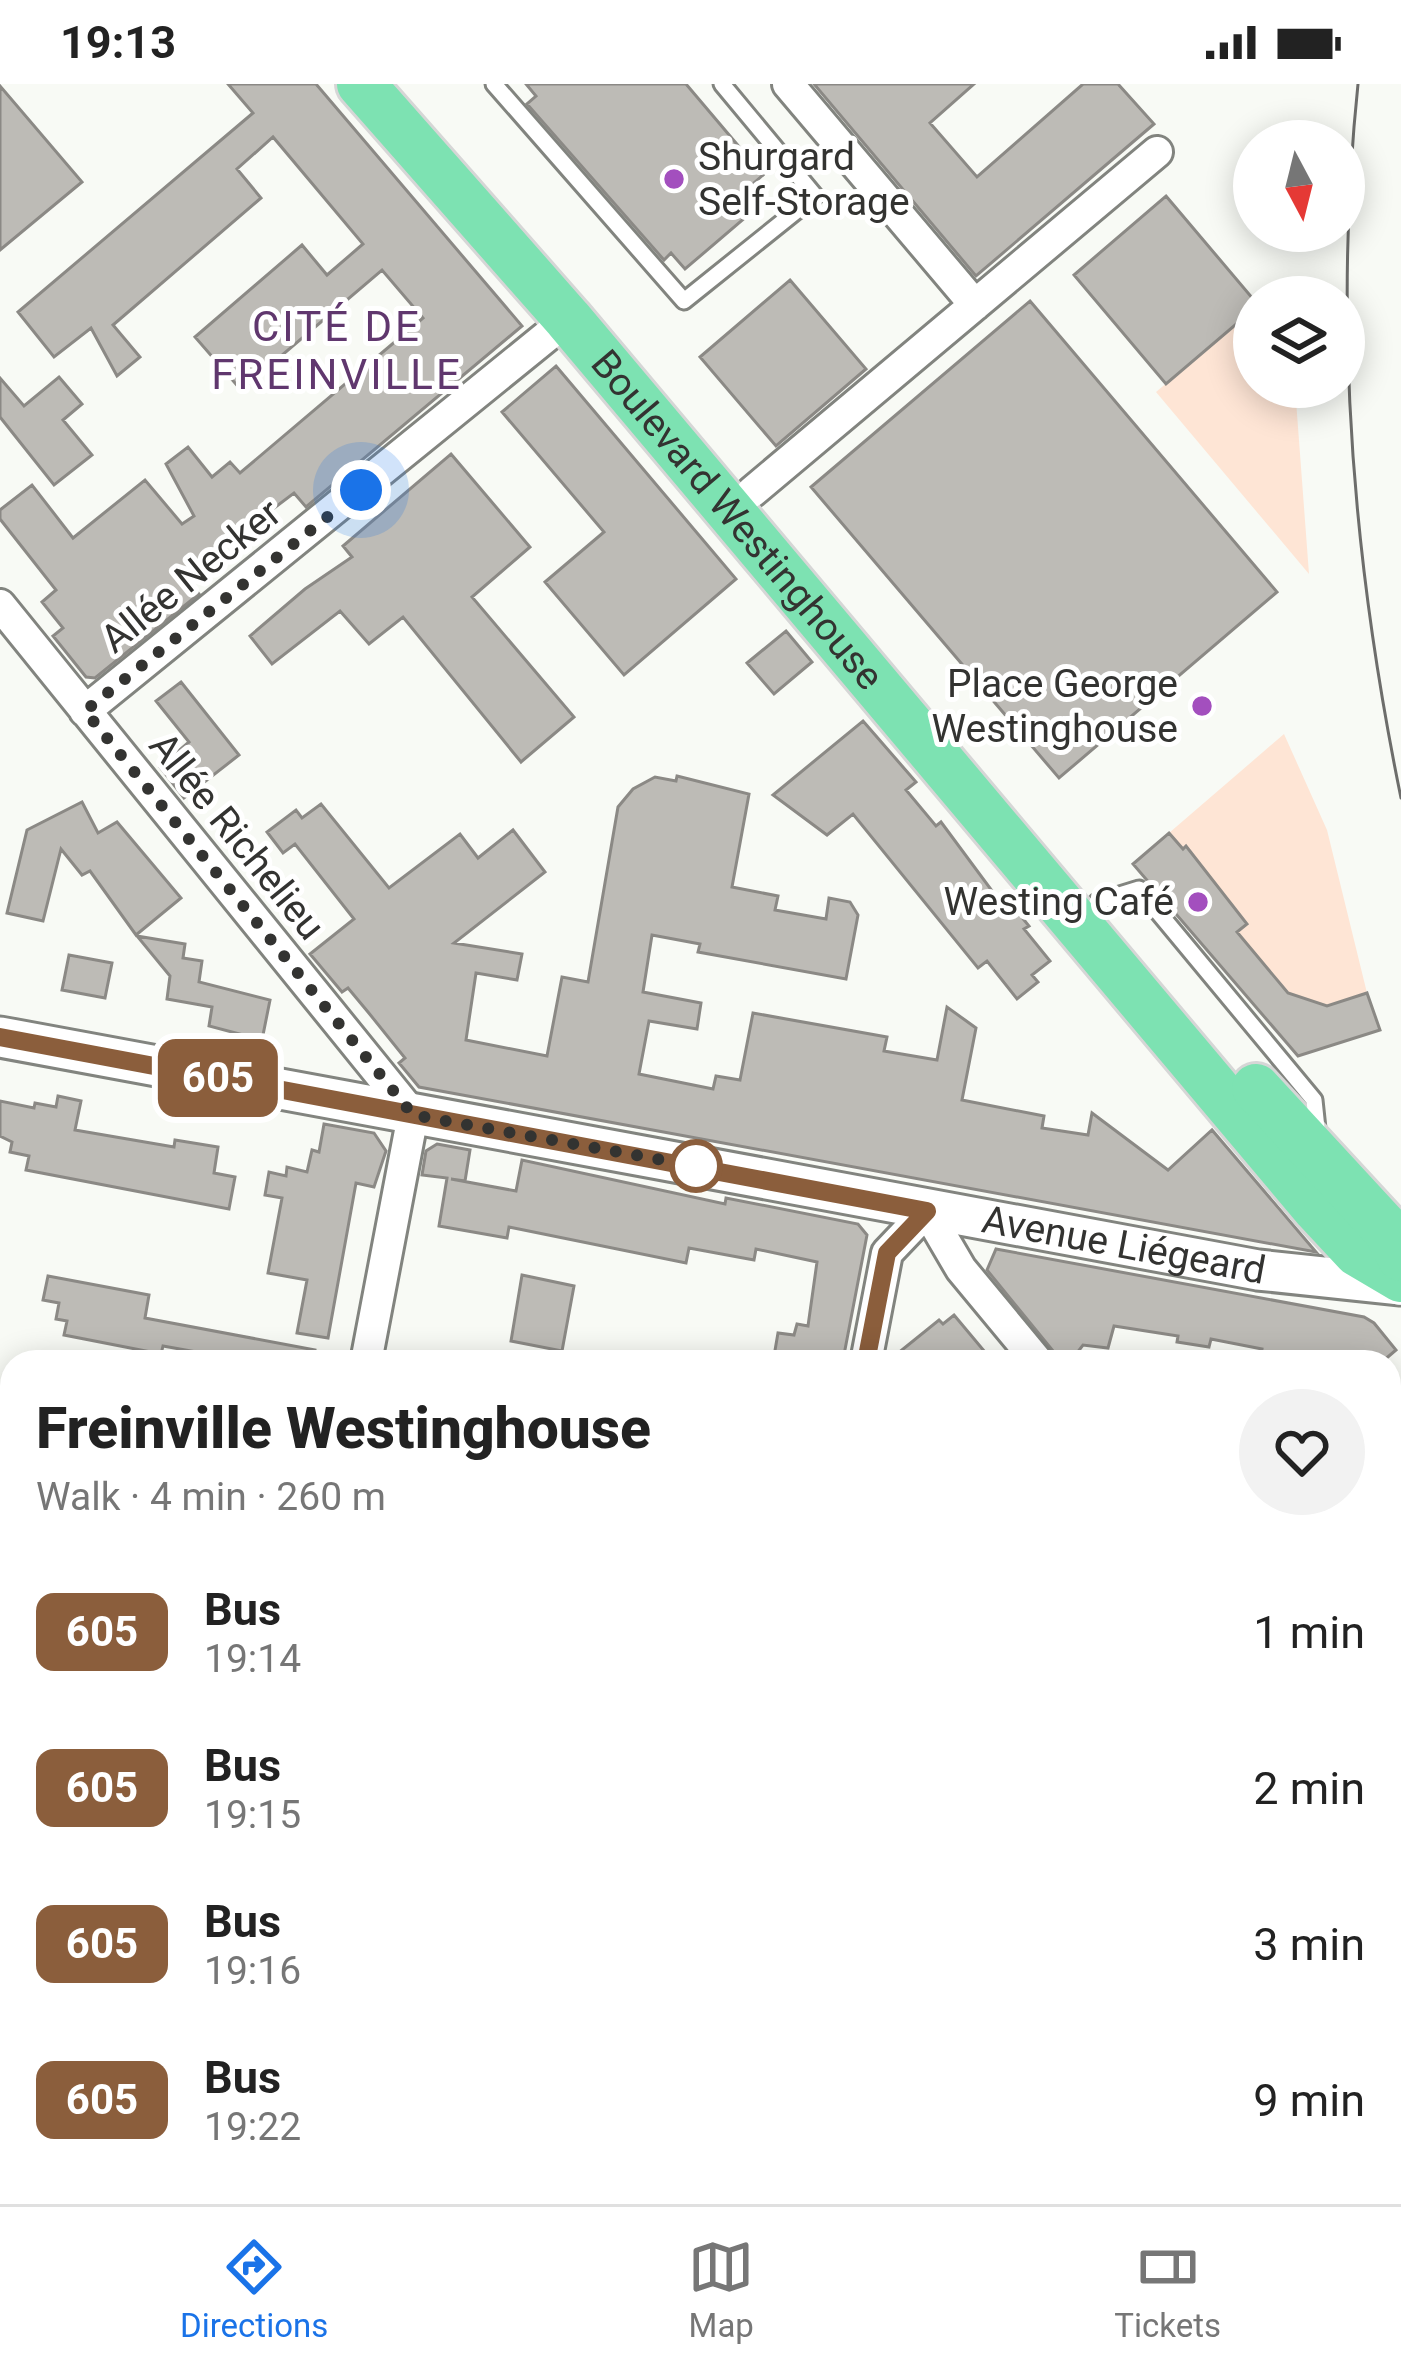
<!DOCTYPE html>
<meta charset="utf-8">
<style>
:root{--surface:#fff;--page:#f2f2f2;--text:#222;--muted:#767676;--line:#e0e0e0;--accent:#1a73e8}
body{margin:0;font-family:Roboto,sans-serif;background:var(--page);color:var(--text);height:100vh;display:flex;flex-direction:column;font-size:45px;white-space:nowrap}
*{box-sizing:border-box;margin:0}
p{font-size:39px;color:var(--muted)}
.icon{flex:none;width:66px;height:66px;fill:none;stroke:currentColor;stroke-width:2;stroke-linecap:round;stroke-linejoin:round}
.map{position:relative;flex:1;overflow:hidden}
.details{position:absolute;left:0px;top:1266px;width:1401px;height:855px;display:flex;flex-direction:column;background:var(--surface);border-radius:36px 36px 0 0;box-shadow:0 6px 30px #0003}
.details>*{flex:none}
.badge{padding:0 24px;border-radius:18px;font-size:42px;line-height:78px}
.needle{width:78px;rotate:173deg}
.fabs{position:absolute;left:1233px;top:36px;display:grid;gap:24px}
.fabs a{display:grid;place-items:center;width:132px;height:132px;border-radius:50%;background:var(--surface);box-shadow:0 6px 30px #0003;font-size:60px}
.you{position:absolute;width:60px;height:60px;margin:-30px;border:9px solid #fff;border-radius:50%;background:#1a73e8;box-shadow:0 0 0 18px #1a73e833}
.map>.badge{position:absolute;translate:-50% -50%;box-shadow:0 0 0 6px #fff}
.round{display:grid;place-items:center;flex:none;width:126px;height:126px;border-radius:63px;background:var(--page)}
.head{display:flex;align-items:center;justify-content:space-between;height:204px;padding:0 36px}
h1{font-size:57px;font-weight:800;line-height:90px}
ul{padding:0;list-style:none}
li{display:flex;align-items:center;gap:36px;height:156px;padding:0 36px}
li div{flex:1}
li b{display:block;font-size:45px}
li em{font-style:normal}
li .badge{min-width:132px;font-weight:700;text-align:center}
.status{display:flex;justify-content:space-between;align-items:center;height:84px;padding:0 60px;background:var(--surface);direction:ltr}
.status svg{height:33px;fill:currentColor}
.tabs{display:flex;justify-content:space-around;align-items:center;height:168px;border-top:3px solid var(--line);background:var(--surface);font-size:33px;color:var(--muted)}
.tabs a{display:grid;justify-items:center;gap:6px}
.tabs .selected{color:var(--accent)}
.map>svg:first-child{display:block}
.green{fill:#fee5d5}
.building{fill:#bdbbb6;stroke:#8b8985;stroke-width:3}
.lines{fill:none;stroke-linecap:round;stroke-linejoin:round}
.service-casing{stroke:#82847f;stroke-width:21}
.minor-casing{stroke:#82847f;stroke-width:36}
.tertiary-casing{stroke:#82847f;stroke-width:45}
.primary-casing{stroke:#d6d6d6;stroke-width:54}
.service{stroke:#fff;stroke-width:15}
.minor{stroke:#fff;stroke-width:30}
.tertiary{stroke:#fff;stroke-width:39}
.primary{stroke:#7de2b2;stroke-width:48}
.tram{stroke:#6d6d6b;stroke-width:3}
.line-casing{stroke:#fff;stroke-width:27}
.line{stroke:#8b5e3c;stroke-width:18}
.walk{stroke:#333331;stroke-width:12;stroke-dasharray:0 21.6}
.poi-dot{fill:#a34fbe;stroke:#fff;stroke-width:4.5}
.stop-dot{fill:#fff;stroke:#8b5e3c;stroke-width:6}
.labels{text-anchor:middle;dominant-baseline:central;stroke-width:10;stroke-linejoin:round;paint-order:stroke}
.poi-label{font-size:39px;fill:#333331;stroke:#fff;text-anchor:end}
.street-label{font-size:39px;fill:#333331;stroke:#fff}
.neighbourhood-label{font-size:42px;letter-spacing:3px;fill:#60376e;stroke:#fff}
</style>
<div class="status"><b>19:13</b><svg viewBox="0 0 49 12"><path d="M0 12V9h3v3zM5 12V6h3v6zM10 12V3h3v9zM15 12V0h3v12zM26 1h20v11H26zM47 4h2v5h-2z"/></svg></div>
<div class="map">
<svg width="1401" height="2120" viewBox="0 0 1401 2120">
<rect width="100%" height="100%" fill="#f8faf5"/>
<!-- green -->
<path class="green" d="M1254,225V303H1295L1309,490L1156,308Z
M1284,650L1327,746L1367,909L1316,925L1317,918L1300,913L1297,920L1237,848L1247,839L1186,763L1183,765L1169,749Z"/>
<!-- building -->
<path class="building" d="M228,0H316L522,242L306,423L294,409L261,434L257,429L208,469L199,477L203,481L186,494L199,510L95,594L86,593L53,552L63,544L42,518L56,506L0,435V426L32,401L73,454L145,396L182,440L194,432L166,380L188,363L212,393L230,378L240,389L423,234L382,186L241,306L195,253L302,161L327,191L363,160L273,53L237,85L261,114L113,241L140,273L117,292L91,244L54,273L18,228L253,29Z
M526,0H686L763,91L754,99L767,115L685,185L671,169L664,176L527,20L536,12Z
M814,0H974L930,39L977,93L1083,0H1118L1154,40L976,192Z
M0,2L82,98L0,166Z
M1166,112L1254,216V225L1166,300L1074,191Z
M790,196L866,285L776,362L700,273Z
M1030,217L1277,508L1059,694L811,403Z
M556,282L736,495L624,591L545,498L604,448L502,328Z
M59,293L82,320L63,336L92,371L54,401L0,333V294L24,322Z
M451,370L530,463L472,513L574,633L521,678L403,533L369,560L340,527L272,580L250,552L305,505L352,473L343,462Z
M786,547L812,578L774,610L747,579Z
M181,598L239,671L184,714L160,683L189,658L156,617Z
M863,637L916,698L906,706L936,742L941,738L998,815L1003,810L1029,842L1024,845L1050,877L1032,891L1038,898L1017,915L987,877L978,884L853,730L827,751L773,711Z
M677,692L749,710L732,803L778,812L775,826L826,835L829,814L850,818L858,831L846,895L698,868L700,860L652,851L643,908L701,919L697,945L649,937L639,990L713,1005L716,992L740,996L753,929L887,953L884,967L937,976L947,923L976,944L962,1016L1044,1032L1042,1044L1088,1051L1092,1029L1168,1086L1212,1046L1316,1168L419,1003L399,979L405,974L368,928L348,904L342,908L310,870L354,835L295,760L283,769L267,748L296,726L302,734L321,720L389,804L460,750L478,774L513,746L545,788L454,859L522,870L517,896L476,889L466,956L547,972L562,893L588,898L618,723L633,705L655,693L676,697Z
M82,718L98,749L117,738L181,814L136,851L90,787L82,791L61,765L43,837L7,829L27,746Z
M1169,749L1183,765L1186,762L1247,840L1237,848L1288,909L1327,922L1367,909L1380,946L1298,972L1133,780Z
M137,852L185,860L183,874L202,877L199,898L270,916L262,956L209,942L212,923L167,915L170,892Z
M69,871L112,879L105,914L62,906Z
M58,1012L81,1017L75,1046L174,1063L175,1056L218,1063L214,1089L235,1093L229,1125L26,1086L29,1072L10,1068L12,1058L0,1052V1017L34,1024L35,1019L56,1023Z
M324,1040L374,1049L386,1067L374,1103L356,1099L328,1254L297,1249L307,1196L268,1189L282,1114L265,1111L269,1088L286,1092L287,1083L307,1088L312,1066L319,1068Z
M437,1060L470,1066L465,1097L451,1095L516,1107L522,1076L725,1120L726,1114L858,1140L867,1151L843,1276L812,1270L810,1278H773L778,1249L794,1251L797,1240L808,1242L817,1178L756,1165L754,1176L689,1164L686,1179L509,1143L507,1154L439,1142L447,1094L422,1091L426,1067Z
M996,1165L1364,1233L1374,1239L1396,1266L1382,1278H1260L1262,1265L1211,1255L1209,1263L1177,1258L1178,1252L1114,1242L1108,1264L1083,1261L1070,1278H1062L987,1186Z
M522,1191L574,1202L562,1267L511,1257Z
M48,1192L149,1211L145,1234L315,1266L314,1278H252L163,1262L161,1270L64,1251L67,1237L56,1235L59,1219L43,1216Z
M954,1231L985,1268L973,1278H887L939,1236L943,1240Z"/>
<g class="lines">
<defs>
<path id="service" d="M494,0L684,217L815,112L722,0
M1097,818L1139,805L1314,1016L1318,1054"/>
<path id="minor" d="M788,0L975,221
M752,408L1157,68
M0,521L413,1031L366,1278
M85,627L568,235
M866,1278L887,1169L927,1127L961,1185L1038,1278
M0,1458L12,1460
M0,1687L12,1689
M1389,1699L1401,1714
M1389,2000L1401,1978
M548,2109L606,2120
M1213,2109L1230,2120
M211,2120L213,2109
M708,2120L710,2109
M1325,2120L1331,2109"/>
<g id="tertiary">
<path id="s1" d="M0,953L1258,1186L1401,1201"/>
</g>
<g id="primary">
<path id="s2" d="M361,0L568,235L1317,1125L1357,1168L1401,1194"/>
<path d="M1256,1004L1387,1146L1401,1173"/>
</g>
</defs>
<!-- service casing -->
<use href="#service" class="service-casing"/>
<!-- minor casing -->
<use href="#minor" class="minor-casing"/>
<!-- tertiary casing -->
<use href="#tertiary" class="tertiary-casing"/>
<!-- primary casing -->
<use href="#primary" class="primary-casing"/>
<!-- service -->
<use href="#service" class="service"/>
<!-- minor -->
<use href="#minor" class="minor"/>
<!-- tertiary -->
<use href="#tertiary" class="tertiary"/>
<!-- primary -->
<use href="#primary" class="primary"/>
<!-- tram -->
<path class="tram" d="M1358,0C1333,239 1353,480 1401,714"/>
</g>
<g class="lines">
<defs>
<path id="line" d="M0,953L927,1127L887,1169L866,1278"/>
</defs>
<!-- line casing -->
<use href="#line" class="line-casing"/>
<!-- line -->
<use href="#line" class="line"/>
<!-- walk -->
<path class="walk" d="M361,406L85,627L413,1031L696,1082"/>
</g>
<!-- markers -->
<g class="poi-dot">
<circle cx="674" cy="95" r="12"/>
<circle cx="1202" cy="622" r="12"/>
<circle cx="1198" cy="818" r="12"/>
</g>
<circle class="stop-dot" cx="696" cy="1082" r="24"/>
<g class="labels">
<!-- poi labels -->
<g class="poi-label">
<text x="698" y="73" text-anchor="start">Shurgard<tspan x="698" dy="45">Self-Storage</tspan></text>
<text x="1178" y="600">Place George<tspan x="1178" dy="45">Westinghouse</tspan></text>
<text x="1174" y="818">Westing Café</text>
</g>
<!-- street labels -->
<g class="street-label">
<text stroke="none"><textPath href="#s2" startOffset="576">Boulevard Westinghouse</textPath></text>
<text transform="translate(191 492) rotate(-39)">Allée Necker</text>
<text transform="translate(237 752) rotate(51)">Allée Richelieu</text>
<text stroke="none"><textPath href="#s1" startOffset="1143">Avenue Liégeard</textPath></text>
</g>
<!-- neighbourhood labels -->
<g class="neighbourhood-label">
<text x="337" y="242">CITÉ DE<tspan x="337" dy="48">FREINVILLE</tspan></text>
</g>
</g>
</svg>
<div class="fabs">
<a><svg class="needle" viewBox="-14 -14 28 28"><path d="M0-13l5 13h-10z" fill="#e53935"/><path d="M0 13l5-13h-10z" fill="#767676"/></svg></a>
<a><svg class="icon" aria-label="layers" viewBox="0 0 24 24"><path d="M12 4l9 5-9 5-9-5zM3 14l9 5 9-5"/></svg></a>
</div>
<div class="you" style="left:361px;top:406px"></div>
<b class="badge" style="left:218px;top:994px;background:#8b5e3c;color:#fff">605</b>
<section class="details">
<div class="head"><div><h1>Freinville Westinghouse</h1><p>Walk · 4 min · 260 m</p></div><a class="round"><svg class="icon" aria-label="heart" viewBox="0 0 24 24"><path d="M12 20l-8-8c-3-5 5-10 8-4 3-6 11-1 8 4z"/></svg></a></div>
<ul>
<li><span class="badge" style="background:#8b5e3c;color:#fff">605</span><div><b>Bus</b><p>19:14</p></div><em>1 min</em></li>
<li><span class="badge" style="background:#8b5e3c;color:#fff">605</span><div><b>Bus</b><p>19:15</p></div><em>2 min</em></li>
<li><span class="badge" style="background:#8b5e3c;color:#fff">605</span><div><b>Bus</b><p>19:16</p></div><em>3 min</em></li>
<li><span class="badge" style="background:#8b5e3c;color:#fff">605</span><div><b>Bus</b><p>19:22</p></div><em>9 min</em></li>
</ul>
</section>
</div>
<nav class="tabs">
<a class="selected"><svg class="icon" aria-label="directions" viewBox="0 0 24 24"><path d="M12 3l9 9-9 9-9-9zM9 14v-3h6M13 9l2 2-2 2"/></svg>Directions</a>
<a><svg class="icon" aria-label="map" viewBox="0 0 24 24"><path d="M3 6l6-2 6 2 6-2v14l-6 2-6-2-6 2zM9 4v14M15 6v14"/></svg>Map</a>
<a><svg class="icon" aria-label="tickets" viewBox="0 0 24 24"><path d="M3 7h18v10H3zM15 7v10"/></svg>Tickets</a>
</nav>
